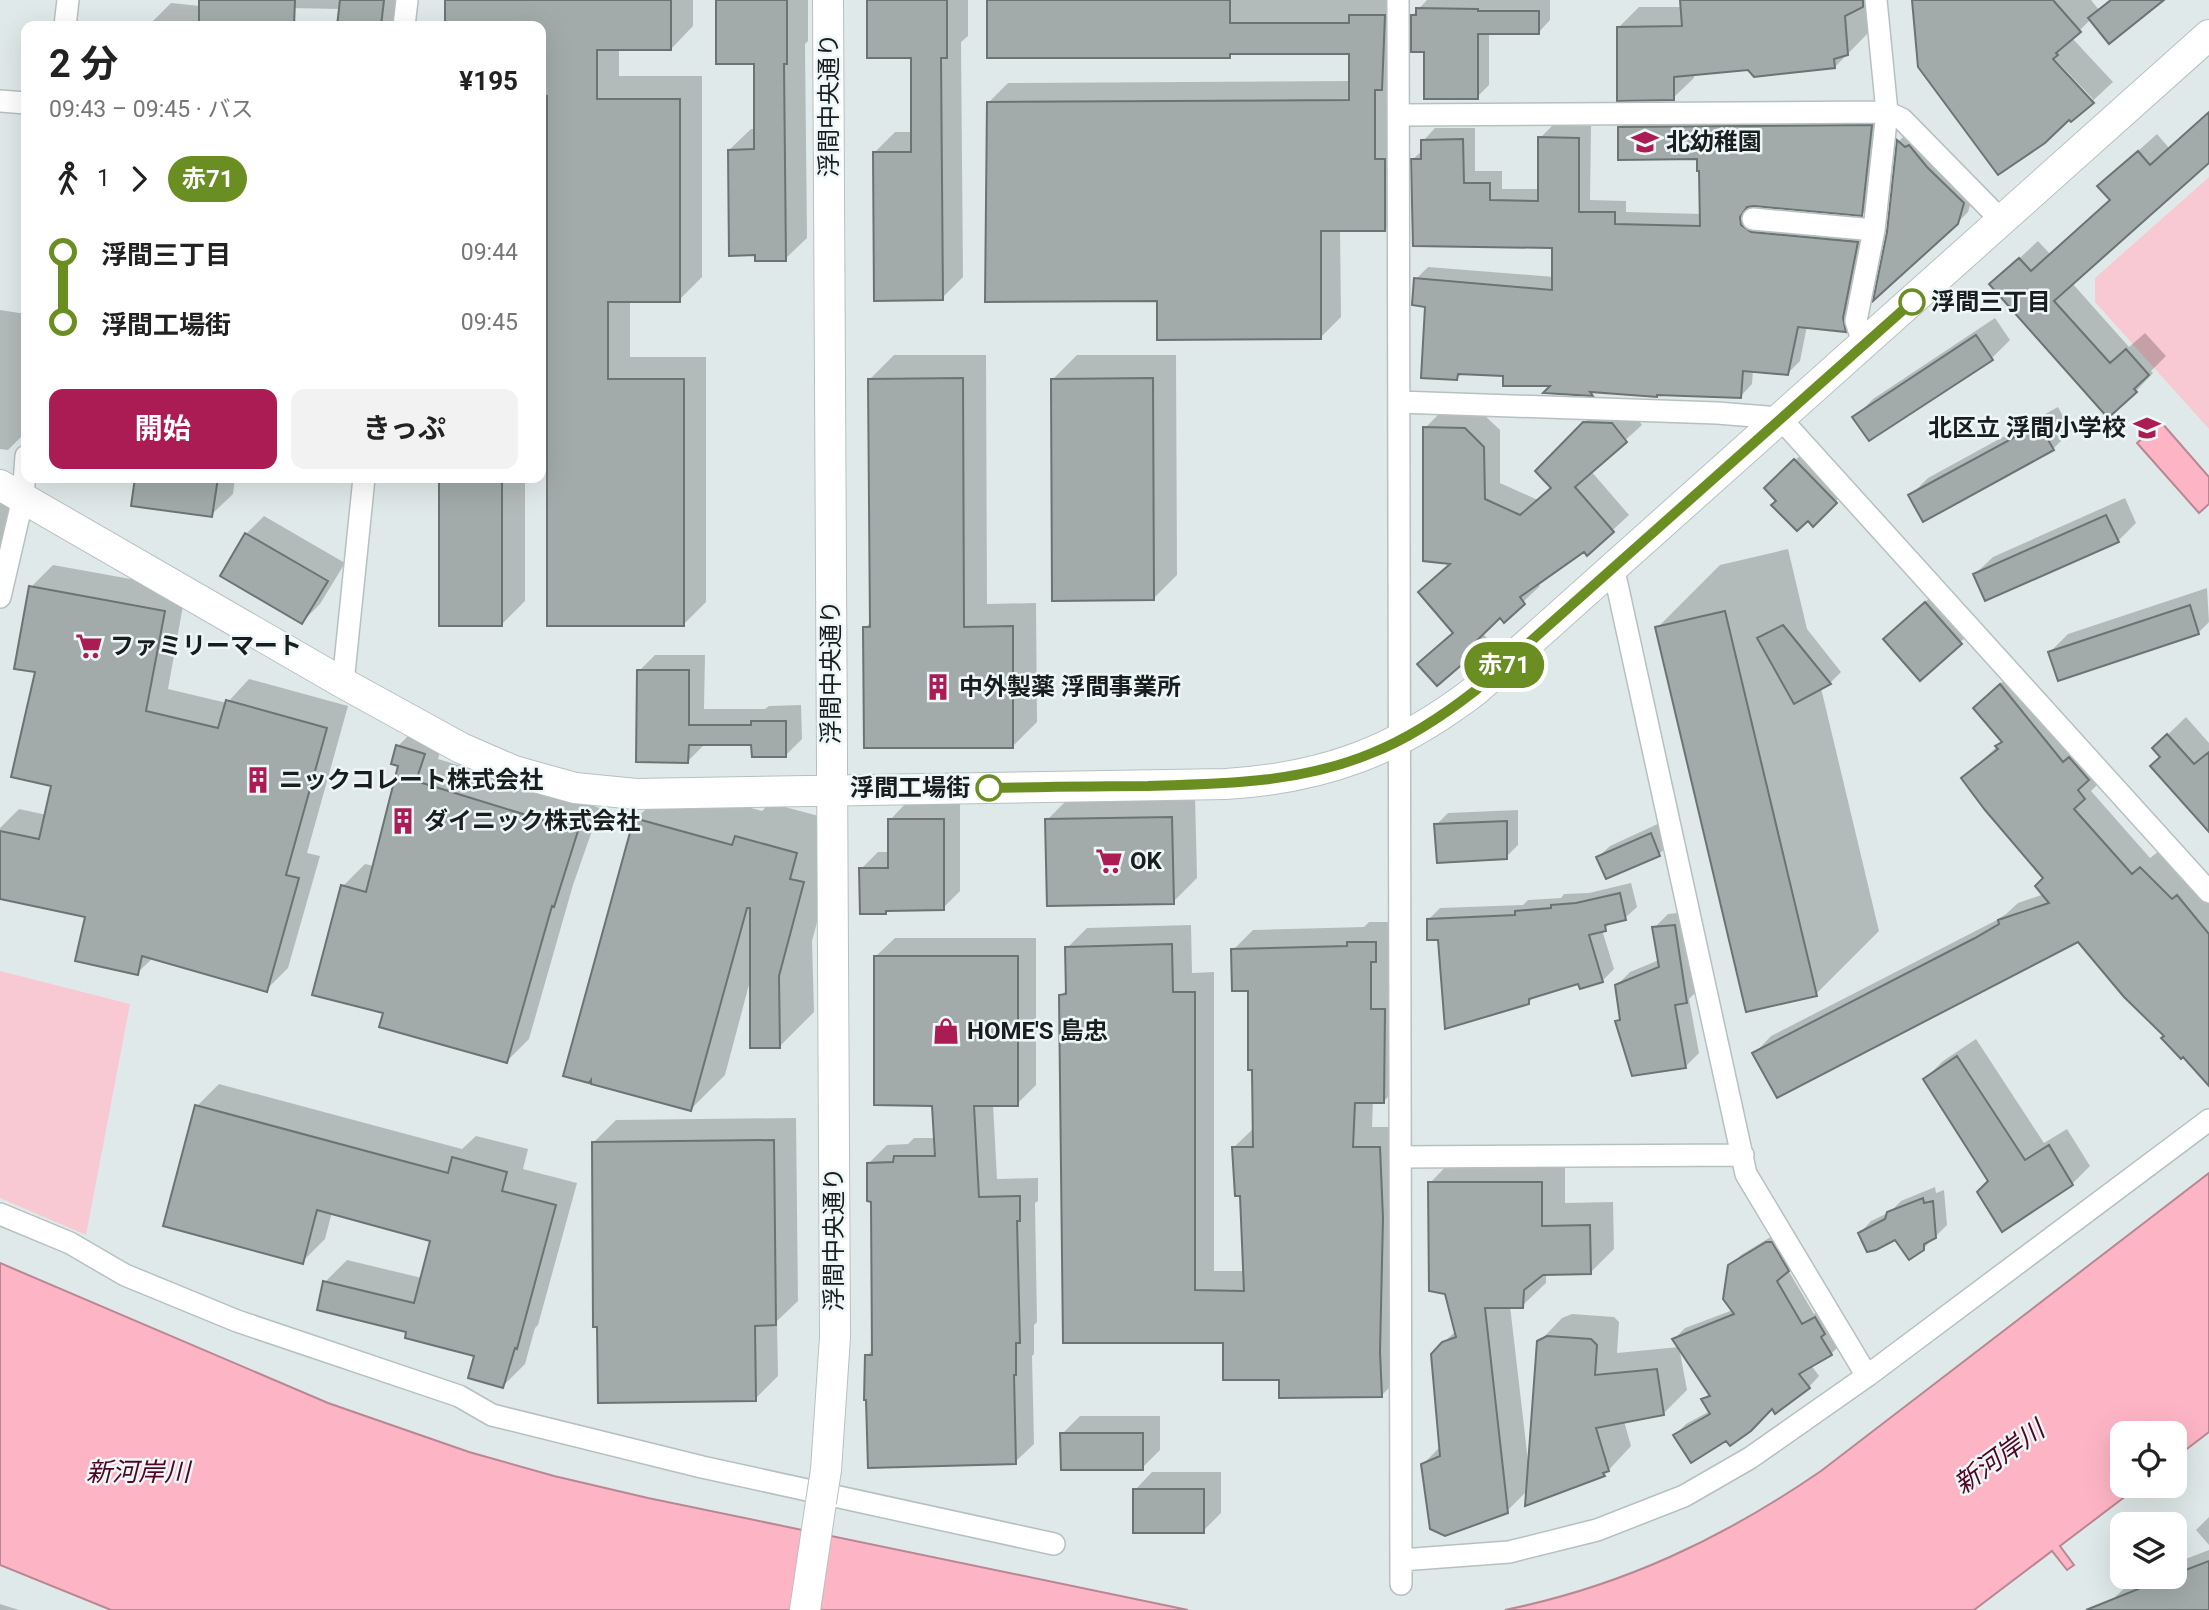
<!DOCTYPE html>
<html lang="ja">
<meta charset="utf-8">
<style>
:root{--surface:#fff;--page:#f2f2f2;--text:#222;--muted:#767676;--accent:#ac1c54}
body{margin:0;font-family:Roboto,"Noto Sans JP",sans-serif;background:var(--page);color:var(--text);height:100vh;display:flex;flex-direction:column;font-size:26px;white-space:nowrap}
*{box-sizing:border-box;margin:0}
p{font-size:23px;color:var(--muted)}
.icon{flex:none;width:38px;height:38px;fill:none;stroke:currentColor;stroke-width:2;stroke-linecap:round;stroke-linejoin:round}
.map{position:relative;flex:1;overflow:hidden}
.details{position:absolute;left:21px;top:21px;width:525px;height:462px;display:flex;flex-direction:column;background:var(--surface);border-radius:14px;box-shadow:0 7px 28px #0002}
.details>*{flex:none}
.badge{padding:0 14px;border-radius:23px;font-size:24px;line-height:46px}
.fabs{position:absolute;left:2110px;top:1421px;display:grid;gap:14px}
.fabs a{display:grid;place-items:center;width:77px;height:77px;border-radius:14px;background:var(--surface);box-shadow:0 7px 28px #0002;font-size:35px}
.map>.badge{position:absolute;translate:-50% -50%;box-shadow:0 0 0 4px #fff}
.legs{display:flex;align-items:center;gap:10px;height:77px;padding:0 28px;font-size:23px}
.legs p{margin-inline-start:auto}
.head{display:flex;align-items:center;justify-content:space-between;height:119px;padding:0 28px}
h1{font-size:38px;font-weight:700;line-height:52px}
.action{display:flex;gap:14px;margin-top:auto;padding:14px 28px}
.action a{flex:1;height:80px;border-radius:14px;background:var(--accent);color:#fff;font-size:28px;font-weight:700;line-height:80px;text-align:center}
.action a+a{background:var(--page);color:var(--text)}
ul{padding:0 28px;list-style:none}
li{display:flex;align-items:center;gap:24px;height:70px;font-size:26px}
li i{display:grid;place-items:center;width:10px;height:100%;margin:0 9px;background:currentColor}
li i::after{content:'';width:18px;height:18px;margin:-9px;border:5px solid;border-radius:50%;background:var(--surface)}
li p{margin-inline-start:auto}
li:first-child i{background:linear-gradient(#0000 50%,currentColor 0)}
li:last-child i{background:linear-gradient(currentColor 50%,#0000 0)}
.map>svg:first-child{display:block}
.green{fill:#f8c9d3}
.water{fill:#fdb5c5;stroke:#b98793;stroke-width:2}
.shadow{fill:#0003;fill-rule:evenodd}
.building{fill:#a2aaaa;stroke:#6b7373;stroke-width:2}
.lines{fill:none;stroke-linecap:round;stroke-linejoin:round}
.street-casing{stroke:#b7c0c0;stroke-width:24}
.secondary-casing{stroke:#b7c0c0;stroke-width:32}
.street{stroke:#fff;stroke-width:21}
.secondary{stroke:#fff;stroke-width:30}
.secondary-bridge-casing{stroke:#b7c0c0;stroke-width:32;stroke-linecap:butt}
.secondary-bridge{stroke:#fff;stroke-width:30}
.line-1-casing{stroke:#fff;stroke-width:16}
.line-1{stroke:#6b8e23;stroke-width:10}
.stop-1-dot{fill:#fff;stroke:#6b8e23;stroke-width:3.5}
.labels{text-anchor:middle;dominant-baseline:central;stroke-width:5;stroke-linejoin:round;paint-order:stroke}
.street-label{font-size:24px;fill:#1a1d1d;stroke:#edf7f7}
.poi-label{font-size:24px;font-weight:bold;fill:#1a1d1d;stroke:#edf7f7;text-anchor:start}
.stop-label{font-size:24px;font-weight:bold;fill:#1a1d1d;stroke:#edf7f7;text-anchor:start}
.water-label{font-size:26px;font-style:italic;fill:#510423;stroke:#edf7f7}
</style>
<div class="map">
<svg width="2209" height="1610" viewBox="0 0 2209 1610">
<rect width="100%" height="100%" fill="#e0e9e9"/>
<!-- green -->
<path class="green" d="M2209,177V429L2095,302V278Z
M0,971L130,1004L86,1235L0,1198Z"/>
<!-- water -->
<path class="water" d="M2161,422L2209,477V504L2199,513L2137,443Z
M2209,1173V1432L2175,1458V1433H2123V1486H2139L2060,1546L2074,1565L2067,1570L2052,1551L1974,1610H1505C1622,1586 1722,1539 1821,1471Z
M0,1263L328,1403L469,1452L554,1476L648,1498L1188,1610H111L0,1565Z"/>
<!-- shadow -->
<path class="shadow" d="M201,0H399L396,26H339L341,9L288,8L236,20L235,26H152V22L171,3L200,6Z
M447,0H693V26L671,49H619V76H702V277L679,300H630V357H706V602L683,625H549V94H541V26H447Z
M718,0H808V41L805,44L807,238L785,259L729,150L751,129H756L755,62Z
M869,0H968V36L961,42L963,277L942,298L874,153L895,132H913V57Z
M988,0H1404L1405,209L1385,229H1340L1341,317L1321,337L1159,299L988,103L1008,83L1351,81V52H1234L1229,57Z
M1427,0H1550V20L1539,32H1489V85L1477,97L1426,51L1413,15Z
M1681,0H1865L1868,33L1835,67L1749,68L1694,74V78L1673,98L1618,28L1639,7H1682Z
M1913,0H2091L2099,10L2109,0H2162L2110,41L2091,19L2072,38L2113,82L2072,120L2069,117L2043,142L1999,173L1920,66ZM2048,52L2093,99L2090,102L2045,54Z
M2209,113V161L2072,283L2129,347L2145,333L2166,356L2151,371L2153,373L2136,391L1991,285L2038,241L2050,254L2111,199L2118,169L2157,134L2169,148Z
M1884,114L1874,202L1862,214L1753,204V211L1870,230L1857,318L1845,330L1807,326L1800,361L1788,373L1753,370L1752,384L1740,397L1595,390L1592,394L1547,392L1554,384L1505,374L1463,372L1456,379L1416,279L1428,267L1554,277V246L1413,159L1423,150V141L1435,128H1475V171H1502V189H1540V138L1552,126H1591L1590,200L1626,201V212L1702,214L1698,157L1619,128L1632,115Z
M1909,131L1974,192L1968,212L1957,223L1889,233L1899,141Z
M0,310L26,314V432L8,450L0,449Z
M1995,318L2010,340L1992,358L1855,417L1873,399Z
M894,355H986L987,604L1036,603L1037,722L1013,746L865,628L871,622L870,379Z
M1077,355H1176L1177,575L1153,599L1053,379Z
M1601,406L1629,407L1642,425L1591,471L1629,515L1588,553L1585,550L1537,583L1540,586L1504,620L1500,615L1482,633L1487,638L1437,684L1454,632L1452,562L1425,428L1441,412H1481L1500,430V483L1538,500L1553,487L1537,471Z
M2058,407L2071,431L2053,449L1911,495L1928,478Z
M1807,449L1847,490L1813,524L1778,501L1766,488Z
M136,478H235L233,494L211,515L133,504Z
M441,478H525V601L501,625H441Z
M0,497L14,501L0,553Z
M2125,498L2136,523L2118,541L1975,574L1993,557Z
M264,516L345,563L320,604L302,622L222,576L246,534Z
M1788,549L1807,629L1841,672L1830,683L1821,688L1879,931L1816,994L1657,628L1720,565Z
M53,565L186,589L168,689L227,703L249,679L348,706L307,853L320,856L288,968L266,990L153,958L137,973L87,916L0,897V828L19,809L47,815L54,784L37,671L31,587Z
M1944,585L1979,625L1920,679L1903,622Z
M2207,588L2209,622L2198,633L2050,652L2068,634Z
M655,655H705L704,709H765L769,706L801,705L802,739L786,755L753,743L704,745L688,761L639,671Z
M2018,668L2081,746L2087,741L2105,762L2101,781L2091,791L2150,858L2159,851L2209,895V1065L2166,1036L2078,940L1754,1054L1771,1036L1995,921L2006,914L2018,903L2044,894L2045,878L1963,778L2003,741L1992,691Z
M2186,717L2209,743V828L2154,748Z
M421,723L446,731L438,759L600,808L573,885L529,1039L507,1061L385,1012L343,886L365,864L374,866L400,765L393,763L398,746Z
M670,785L762,811L770,803L830,819L837,849L812,941L814,1012L780,1046L750,981L725,1075L691,1109L636,819Z
M1195,794L1197,878L1173,902L1047,820L1071,796Z
M906,803H960V891L943,908L861,869L878,852H890V820Z
M1518,810V845L1506,857L1436,825L1448,813Z
M1662,822L1671,843L1659,854L1598,857L1610,846Z
M1631,883L1637,907L1625,918L1614,921L1602,930L1614,969L1602,981L1580,982L1535,996L1528,1003L1439,938L1429,919L1440,908L1523,905L1528,900L1561,898L1564,894L1589,893Z
M1688,912L1700,988L1689,999L1699,1053L1685,1067L1617,1021L1622,1017L1617,985L1630,972L1659,960L1654,928L1668,914Z
M1369,922H1395L1403,1082L1383,1102L1373,1101L1372,1127H1400L1402,1375L1382,1395L1281,1378L1225,1341H1064L1061,995L1068,989L1067,948L1087,928L1191,925L1192,973L1214,972V1271H1245L1242,1194L1234,1147L1255,1127L1250,989L1233,950L1253,930L1364,927Z
M895,938H1036V1085L1017,1104H993L997,1179L1038,1178V1201L1035,1203L1037,1322L1034,1325V1354L1032,1356L1034,1444L1015,1462L867,1356L874,1348L873,1200L868,1164L887,1145L908,1144L914,1138H936L934,1104L876,956Z
M1976,1039L2044,1143L2067,1129L2090,1166L2072,1184L2003,1230L1991,1181L1925,1079L1943,1061Z
M219,1084L462,1149L476,1136L528,1149L523,1169L577,1183L538,1325L535,1328L525,1364L503,1386L476,1355L409,1331L325,1282L347,1260L422,1278L432,1239L332,1212L325,1239L302,1262L197,1106Z
M796,1118L798,1301L777,1321L778,1376L755,1399L593,1143L616,1120Z
M1453,1159H1565V1203L1613,1202L1614,1249L1590,1273H1546V1283L1522,1306H1510L1528,1461H1530L1539,1342L1562,1318L1572,1314L1614,1317L1619,1322L1617,1353L1679,1347L1674,1339L1685,1328L1733,1310L1730,1266L1741,1255L1779,1232L1799,1259L1788,1270L1814,1314L1826,1307L1842,1343L1831,1354L1811,1365L1819,1376L1809,1387L1772,1407L1727,1438L1675,1435L1686,1424L1710,1411L1703,1400L1710,1393L1679,1347L1687,1390L1664,1413L1624,1421L1631,1446L1604,1475L1527,1491L1507,1511L1422,1465L1441,1446L1443,1343L1456,1331L1430,1183Z
M1935,1187L1936,1193L1944,1190L1947,1225L1923,1249L1895,1238L1860,1233L1871,1221L1890,1212L1901,1201Z
M1080,1416H1160V1450L1142,1468L1062,1434Z
M1152,1472H1221V1513L1203,1531L1135,1490Z
M2209,1517V1545L2196,1530Z
M2209,1550V1610H2119L2114,1598L2135,1578L2175,1577V1563Z
M0,1604L19,1610H0Z"/>
<!-- building -->
<path class="building" d="M199,0H295L294,26H199Z
M340,0H384L381,26H337Z
M445,0H671V50H597V99H680V302H608V379H684V626H547V96H541V26H445Z
M716,0H787V64H784L786,261H755V255L729,256L728,150L754,149V64H716Z
M867,0H947V58H941L943,300L874,301L873,152H911V58H867Z
M987,0H1230V23H1349V15H1385L1382,90H1375V159H1385V231H1321V339L1157,340V301L985,302L987,102L1349,100V54H1230V58H987Z
M1680,0H1863V7L1845,16L1848,55L1834,59L1835,68L1754,77L1748,70L1674,77V100L1617,101V27L1682,26Z
M1912,0H2053L2081,32L2056,53L2058,55L2053,59L2094,103L2071,122L2069,120L2045,143L1998,175L1918,67Z
M2111,0H2164L2109,44L2088,18Z
M1416,8L1478,9V11H1539V34H1478V99H1424V52H1411V15H1416Z
M2209,112V163L2054,301L2110,363L2126,349L2149,375L2134,389L2137,392L2108,418L1989,284L2019,258L2031,271L2110,200L2097,186L2138,151L2150,165Z
M1872,125L1862,216L1754,206L1747,207L1740,217L1741,225L1751,232L1858,242L1843,318L1846,332L1798,327L1788,375L1743,371L1741,398L1657,395V397L1590,392L1593,396L1543,393L1550,386H1503V376L1458,374L1457,380L1421,378L1425,307L1412,305L1414,278L1552,290V248L1413,246L1411,159H1421V140L1463,139L1464,183H1490V200L1538,201V137L1579,138V212H1615V224L1700,226L1699,171H1697V159L1618,160V127Z
M1897,140L1905,147L1909,145L1927,167L1964,203L1958,224L1873,301L1887,232Z
M1976,335L1993,360L1869,441L1852,417Z
M963,378L964,627L1013,626V748H864L863,627H870L868,379Z
M1153,378L1154,600L1052,601L1051,379Z
M1583,422L1612,423L1627,442L1575,487L1614,532L1587,556L1584,552L1520,597L1525,604L1504,623L1500,618L1467,650L1472,656L1437,686L1417,664L1453,633L1418,592L1450,564L1423,561V427L1465,428L1484,447L1485,499L1520,515L1551,488L1535,471Z
M2039,424L2054,450L1923,522L1908,495Z
M1794,459L1837,503L1813,527L1808,521L1797,531L1771,505L1776,501L1764,488Z
M135,478H218L212,517L131,506Z
M439,478H502V626H439Z
M2106,515L2119,542L1985,601L1973,574Z
M245,533L328,581L302,624L220,576Z
M29,586L165,611L146,711L218,728L226,700L327,728L286,875L299,878L267,992L142,956L138,975L75,961L85,917L0,899V831L39,839L51,786L11,777L35,672L14,669Z
M1925,602L1962,644L1920,681L1883,639Z
M2190,605L2199,634L2058,681L2048,652Z
M1725,611L1817,996L1746,1012L1655,627Z
M1783,625L1831,684L1794,704L1757,638Z
M637,670H689V725H751V721H786V757H752L751,745H689L688,763L636,762Z
M2000,684L2063,762L2069,757L2089,780L2078,790L2085,799L2074,809L2132,874L2140,867L2172,899L2177,895L2209,934V1086L2183,1057L2181,1059L2161,1038L2164,1036L2124,997L2078,942L1777,1098L1752,1053L1975,938L1999,924L1998,920L2049,903L2035,886L2043,878L1985,810L1961,778L1998,749L1995,746L2002,742L1973,708Z
M2167,734L2194,764L2209,752V832L2150,766L2160,757L2152,748Z
M396,745L425,754L416,781L578,831L554,907L552,906L507,1063L379,1027L383,1013L312,995L341,885L366,892L398,766L391,764Z
M1172,817L1174,904L1047,906L1045,819Z
M634,818L732,845L735,836L797,853L790,879L804,882L779,976L780,1048H750V908H747L691,1111L591,1084V1080L589,1083L563,1076Z
M888,819H944V910L886,911V914H860L859,868H888Z
M1507,821V859L1437,863L1434,824Z
M1651,833L1660,856L1606,879L1596,857Z
M1620,893L1626,920L1605,925L1606,931L1589,935L1603,982L1580,989L1578,984L1529,999V1004L1445,1029L1438,940H1427V919L1515,915V911L1551,908V905L1576,903Z
M1675,925L1687,1003L1675,1005L1686,1068L1632,1076L1615,1021L1620,1020L1615,985L1659,967L1652,927Z
M1347,942H1376V962H1371V1009H1385L1384,1103H1355L1353,1147H1380L1383,1218L1380,1352L1382,1397L1279,1398V1380H1223V1343H1063L1059,995L1066,994L1065,947L1172,944L1173,992H1195V1290L1244,1291L1240,1196H1235L1232,1147H1253L1252,1070H1248V991H1232L1231,949L1347,946Z
M874,956H1018V1106H974L979,1197L1020,1196V1221H1017L1020,1343H1016V1375H1014L1016,1464L868,1468L866,1400H864L865,1355H872L871,1202L867,1201V1163L893,1162L894,1156H935L932,1106L874,1105Z
M1957,1056L2025,1160L2049,1145L2073,1185L2002,1232L1977,1192L1988,1181L1923,1079Z
M195,1105L448,1173L452,1157L507,1172L502,1191L556,1205L517,1349L515,1348L503,1388L468,1378L474,1356L405,1338L406,1332L317,1310L323,1281L414,1303L430,1241L317,1210L303,1264L163,1226Z
M774,1140L776,1325L755,1326L756,1401L598,1403L597,1327H593L592,1142Z
M1428,1182H1542V1226L1590,1225L1591,1274L1543,1275L1524,1290L1523,1308H1485L1508,1513L1445,1536L1430,1529L1421,1464L1440,1456L1431,1354L1442,1342L1456,1337L1445,1294L1429,1291Z
M1923,1198L1924,1203L1933,1201L1936,1238L1924,1244V1250L1909,1260L1895,1240L1876,1250L1867,1252L1858,1233L1885,1219L1887,1212Z
M1766,1242H1772L1789,1271L1777,1281L1802,1324L1815,1317L1825,1334L1821,1337L1832,1355L1799,1374L1810,1388L1775,1414L1772,1409L1751,1431L1730,1446L1726,1441L1691,1463L1673,1435L1710,1414L1701,1399L1710,1396L1672,1339L1734,1314L1723,1299L1728,1265Z
M1547,1336L1591,1339L1597,1345L1595,1375L1657,1369L1664,1415L1596,1428L1609,1471L1603,1473L1605,1476L1525,1506L1537,1341Z
M1060,1433H1143V1470H1061Z
M1133,1489H1204V1533H1133Z
M2209,1561V1610H2086L2168,1577H2175V1574Z"/>
<g class="lines">
<defs>
<path id="street" d="M1398,0L1401,1584
M65,26L68,0
M404,26L407,0
M0,101L26,103
M1399,115L1887,112L1902,119L2002,221
M1753,219L1874,230
M1864,346L1856,321L1874,230L1887,112L1876,0
M1399,402L1717,413L1780,418L2209,892
M1613,566L1746,1174L1867,1376
M0,597L23,498L26,456
M343,683L364,478
M1400,1157L1743,1155
M0,1214L70,1243L125,1275L237,1321L459,1396L492,1415L702,1467L1054,1544
M1401,1560L1509,1552L1597,1530L1684,1496L1750,1458L1867,1376L2209,1120"/>
<path id="secondary" d="M0,485L343,683L461,748L514,771L575,788L636,794L1226,784C1325,778 1398,750 1476,690L2209,35
M826,1470L835,1337L828,0
M805,1610L821,1502"/>
</defs>
<!-- street casing -->
<use href="#street" class="street-casing"/>
<!-- secondary casing -->
<use href="#secondary" class="secondary-casing"/>
<!-- street -->
<use href="#street" class="street"/>
<!-- secondary -->
<use href="#secondary" class="secondary"/>
<defs>
<path id="secondary-bridge" d="M821,1502L826,1470"/>
</defs>
<!-- secondary-bridge casing -->
<use href="#secondary-bridge" class="secondary-bridge-casing"/>
<!-- secondary-bridge -->
<use href="#secondary-bridge" class="secondary-bridge"/>
</g>
<g class="lines">
<defs>
<path id="line-1" d="M989,788C1042,787 1095,786 1148,786C1225,784 1300,783 1372,753C1410,738 1444,715 1476,690L1912,302"/>
</defs>
<!-- line-1 casing -->
<use href="#line-1" class="line-1-casing"/>
<!-- line-1 -->
<use href="#line-1" class="line-1"/>
</g>
<!-- icons -->
<defs>
<symbol id="school-bare" viewBox="-9 -9 18 18"><path d="M0-5L7-2L0 1L-7-2ZM-4 1L0 2.5L4 1V4Q0 6-4 4Z" fill="#ac1c54" stroke="#edf7f7" stroke-width="2.5" paint-order="stroke"/></symbol>
<symbol id="supermarket-bare" viewBox="-9 -9 18 18"><path d="M-6-5.5h2.5l.6 2H6L4.5 2H-2.5L-4.4-4H-6ZM-1.5 3.2a1.3 1.3 0 1 0 .1 0ZM3 3.2a1.3 1.3 0 1 0 .1 0Z" fill="#ac1c54" stroke="#edf7f7" stroke-width="2.5" paint-order="stroke"/></symbol>
<symbol id="building-bare" viewBox="-9 -9 18 18"><path d="M-4-6H4V6H1V3H-1V6H-4ZM-2.5-4.3h1.7v1.8h-1.7ZM.8-4.3h1.7v1.8H.8ZM-2.5-1h1.7V.8h-1.7ZM.8-1h1.7V.8H.8Z" fill="#ac1c54" stroke="#edf7f7" stroke-width="2.5" paint-order="stroke"/></symbol>
<symbol id="shop-bare" viewBox="-9 -9 18 18"><path d="M-5-2.5h2.3a2.7 3.5 0 0 1 5.4 0H5L5.5 6h-11ZM-1.5-2.5h3a1.5 2.3 0 0 0-3 0Z" fill="#ac1c54" stroke="#edf7f7" stroke-width="2.5" paint-order="stroke"/></symbol>
</defs>
<g fill-rule="evenodd">
<use href="#school-bare" x="1626" y="123" width="38" height="38"/>
<use href="#school-bare" x="2128" y="409" width="38" height="38"/>
<use href="#supermarket-bare" x="70" y="627" width="38" height="38"/>
<use href="#building-bare" x="919" y="668" width="38" height="38"/>
<use href="#building-bare" x="239" y="761" width="38" height="38"/>
<use href="#building-bare" x="384" y="802" width="38" height="38"/>
<use href="#supermarket-bare" x="1090" y="842" width="38" height="38"/>
<use href="#shop-bare" x="927" y="1012" width="38" height="38"/>
</g>
<!-- markers -->
<g class="stop-1-dot">
<circle cx="1912" cy="302" r="12"/>
<circle cx="989" cy="788" r="12"/>
</g>
<g class="labels">
<!-- street labels -->
<g class="street-label">
<text transform="translate(829 105) rotate(-90)">浮間中央通り</text>
<text transform="translate(831 672) rotate(-90)">浮間中央通り</text>
<text transform="translate(834 1239) rotate(-90)">浮間中央通り</text>
</g>
<!-- poi labels -->
<g class="poi-label">
<text x="1666" y="142">北幼稚園</text>
<text x="2126" y="428" text-anchor="end">北区立 浮間小学校</text>
<text x="110" y="646">ファミリーマート</text>
<text x="959" y="687">中外製薬 浮間事業所</text>
<text x="279" y="780">ニックコレート株式会社</text>
<text x="424" y="821">ダイニック株式会社</text>
<text x="1130" y="861">OK</text>
<text x="967" y="1031">HOME'S 島忠</text>
</g>
<!-- stop labels -->
<g class="stop-label">
<text x="1931" y="302">浮間三丁目</text>
<text x="970" y="788" text-anchor="end">浮間工場街</text>
</g>
<!-- water labels -->
<g class="water-label">
<text transform="translate(1999 1457) rotate(-36)">新河岸川</text>
<text x="138" y="1472">新河岸川</text>
</g>
</g>
</svg>
<div class="fabs">
<a><svg class="icon" aria-label="locate" viewBox="0 0 24 24"><circle cx="12" cy="12" r="6"/><path d="M12 2v4M12 18v4M2 12h4M18 12h4"/></svg></a>
<a><svg class="icon" aria-label="layers" viewBox="0 0 24 24"><path d="M12 4l9 5-9 5-9-5zM3 14l9 5 9-5"/></svg></a>
</div>
<b class="badge" style="left:1504px;top:665px;background:#6b8e23;color:#fff">赤71</b>
<section class="details">
<div class="head"><div><h1>2 分</h1><p>09:43 – 09:45 · バス</p></div><b>¥195</b></div>
<div class="legs"><svg class="icon" aria-label="walk" viewBox="0 0 24 24"><circle cx="13" cy="4" r="2"/><path d="M13 8l-2 6 4 7M11 14l-3 7M7 12l3-4h3l4 4"/></svg>1<svg class="icon" aria-label="forward" viewBox="0 0 24 24"><path d="M9 5l7 7-7 7"/></svg><b class="badge" style="background:#6b8e23;color:#fff">赤71</b></div>
<ul>
<li><i style="color:#6b8e23"></i><b>浮間三丁目</b><p>09:44</p></li>
<li><i style="color:#6b8e23"></i><b>浮間工場街</b><p>09:45</p></li>
</ul>
<div class="action"><a>開始</a><a>きっぷ</a></div>
</section>
</div>
